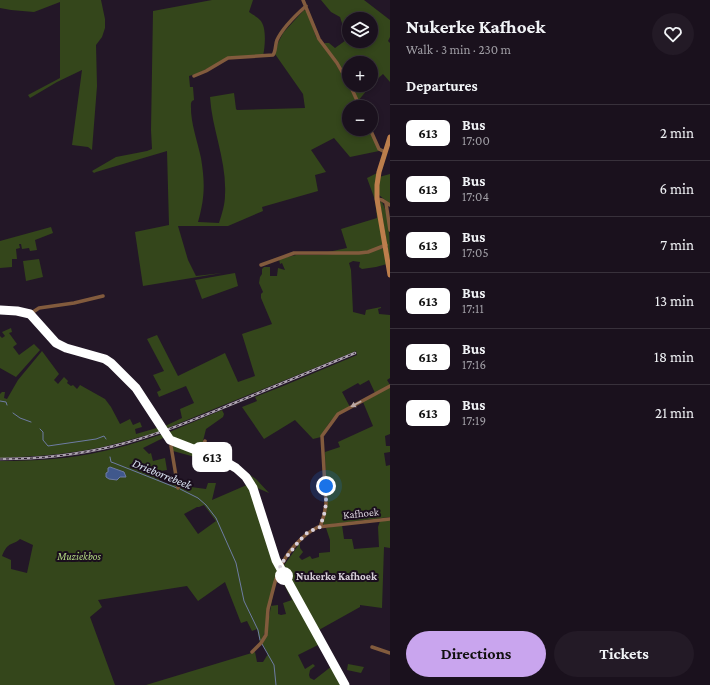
<!DOCTYPE html>
<meta charset="utf-8">
<style>
:root{--surface:#1a111d;--page:#231a26;--text:#f1f3f6;--muted:#9f9da4;--line:#38313b;--accent:#c9a5ee}
body{margin:0;font-family:"Crimson Pro",serif;background:var(--page);color:var(--text);height:100vh;display:flex;flex-direction:column;font-size:15px;white-space:nowrap}
*{box-sizing:border-box;margin:0}
p{font-size:13px;color:var(--muted)}
.icon{flex:none;width:22px;height:22px;fill:none;stroke:currentColor;stroke-width:2;stroke-linecap:round;stroke-linejoin:round}
.map{position:relative;flex:1;overflow:hidden}
.side{display:flex;flex-direction:column;background:var(--surface);width:320px}
.side>*{flex:none}
.badge{padding:0 8px;border-radius:6px;font-size:14px;line-height:26px}
.fabs{position:absolute;left:342px;top:12px;display:grid;gap:8px}
.fabs a{display:grid;place-items:center;width:36px;height:36px;border-radius:50%;background:var(--surface);box-shadow:0 2px 6px #0003,0 0 0 1px var(--line);font-size:20px}
.you{position:absolute;width:20px;height:20px;margin:-10px;border:3px solid #fff;border-radius:50%;background:#1a73e8;box-shadow:0 0 0 6px #1a73e833}
.map>.badge{position:absolute;translate:-50% -50%;box-shadow:0 0 0 2px #fff}
h2{padding:0 16px;font-size:15px;line-height:36px}
.round{display:grid;place-items:center;flex:none;width:42px;height:42px;border-radius:21px;background:var(--page)}
.overview{display:flex;align-items:center;justify-content:space-between;height:68px;padding:0 16px}
h1{font-size:19px;font-weight:700;line-height:30px}
.button{display:flex;gap:8px;margin-top:auto;padding:8px 16px}
.button a{flex:1;height:46px;border-radius:24px;background:var(--accent);color:#111;font-size:16px;font-weight:700;line-height:46px;text-align:center}
.button a+a{background:var(--page);color:var(--text)}
ul{padding:0;list-style:none}
li{display:flex;align-items:center;gap:12px;height:56px;padding:0 16px;border-top:1px solid var(--line)}
li div{flex:1}
li b{display:block;font-size:15px}
li em{font-style:normal}
li .badge{min-width:44px;font-weight:700;text-align:center}
main{display:flex;flex:1;min-height:0}
.map>svg:first-child{display:block}
.green{fill:#34461b;fill-rule:evenodd}
.water{fill:#40588c;stroke:#6e7ca4}
.lines{fill:none;stroke-linecap:round;stroke-linejoin:round}
.stream{stroke:#6e7ca4;stroke-width:1}
.minor{stroke:#825b3d;stroke-width:3.5}
.secondary{stroke:#bd7e4c;stroke-width:5}
.rail-casing{stroke:#ada4b0;stroke-width:2.5}
.rail{stroke:#1a0e1d;stroke-width:1;stroke-dasharray:3;stroke-linecap:butt}
.oneway{fill:#bba8a4}
.line-casing{stroke:#fff;stroke-width:9}
.line{stroke:#fff;stroke-width:6}
.walk{stroke:#d9d1db;stroke-width:4;stroke-dasharray:0 7.2}
.stop-dot{fill:#fff;stroke:#fff;stroke-width:2}
.labels{text-anchor:middle;dominant-baseline:central;stroke-width:4;stroke-linejoin:round;paint-order:stroke}
.street-label{font-size:11px;fill:#d9d1db;stroke:#1a0e1d}
.park-label{font-size:11px;font-style:italic;fill:#b1d781;stroke:#1a0e1d}
.stop-label{font-size:11px;font-weight:bold;fill:#d9d1db;stroke:#1a0e1d;text-anchor:start}
.water-label{font-size:12px;font-style:italic;fill:#dce5f5;stroke:#1a0e1d}
</style>
<main>
<div class="map">
<svg width="390" height="685" viewBox="0 0 390 685">
<rect width="100%" height="100%" fill="#231727"/>
<!-- green -->
<path class="green" d="M0,0H101L105,19V28L102,37L96,45L97,86L92,150L88,147L72,145L82,70L57,82L30,98L28,95L60,78V2L34,12L11,10L0,8Z
M212,0H253L249,12C252,14 257,17 260,20C267,27 265,47 263,56L229,57L199,73L189,76L190,87H193L194,100L192,101L191,103C190,122 197,139 201,158C205,183 205,197 198,222L219,223C222,214 225,204 225,195C227,161 212,130 210,97L234,93L236,109L237,110L305,108L303,94L275,54L278,43L283,33L304,10L307,11L316,37L334,61L346,81L359,107H349V129H369L379,151L350,157L334,138L311,150L326,172L315,175L318,191L262,207L263,211L228,226H178L188,260L196,276L222,273L143,286L135,232L169,225L167,151L96,172L94,173L92,171L116,157L147,151L152,149L151,130L153,11Z
M321,0H364L390,20V37L388,41L390,43V82L383,74L374,82L371,79V63H349V83L324,45L325,43H329L335,48L349,38V41H371V19H349V35L343,26L340,17L331,12Z
M350,85H364L367,90L358,101Z
M377,173L383,244L380,247V249L385,248L387,264L376,267L362,269L359,267L360,262L353,261L349,263L351,270L353,312L365,315L366,310L381,307V308L378,309L379,314L390,315V378L387,380L390,385L375,393L369,380L360,385L358,383L342,392L350,407C334,414 329,422 321,437L313,439L295,420L264,439L242,407L257,401L255,397L283,386L357,355L356,351L165,429L163,427L182,418L180,409L194,403L186,386L159,397L157,392L161,390L153,375L164,371L147,339L157,335L178,376L225,353L238,382L255,376L242,334L272,324L261,298V294L263,292L259,283L260,277L262,274V269L264,267H270V276H277L278,268L285,270L282,263L280,264L279,259L296,255H320L365,252H328L347,248L341,229L377,218L375,200L367,178Z
M390,174V204L379,195V177Z
M381,201C390,212 390,247 390,261L380,203Z
M51,227L53,233L35,240L37,250L30,251L29,248L22,249L21,244H19L20,248L16,249L17,259H12V267L0,268V241Z
M39,259L43,277L26,281L23,261Z
M235,273L238,286L202,299L195,280Z
M11,328L12,332L9,333L17,344L13,347L19,355L34,344L40,350L16,377L0,368V336L2,338L5,336L2,332Z
M42,351L59,374L54,380L58,384L64,377L68,381L67,383L71,386L73,385L77,389L80,385L105,399L111,407L120,424L130,419L133,425L140,422L142,427L135,429L136,434L160,427L162,431C135,438 108,447 81,451C54,455 27,457 0,458V394L2,392H5L4,398L7,399L18,380Z
M390,387V434L385,436L386,446H390V452L384,453L386,466L390,465V517L324,525L322,522C329,503 325,472 325,452L340,447L338,442L373,426L363,402Z
M222,410L224,414L223,417L206,429L202,445L200,449L172,439L167,433Z
M163,434L165,437L143,448L149,454L151,453L153,461L165,458L167,470L160,471L159,480L168,484L206,489L208,483H216L212,500L249,484L278,570C271,593 272,622 260,643L257,629L252,631L247,621L241,623L225,582L198,601L187,586L98,600L102,607L90,617L115,685H0V461C35,461 70,459 104,451C124,447 144,440 163,434ZM110,467L124,472L122,476L117,480L108,478ZM204,505L216,521L198,534L184,514L197,507H199ZM20,539L33,545L27,573L11,569V560L2,556C8,541 12,546 20,539Z
M173,444L197,452L195,457L173,451Z
M232,463L256,479L269,493L255,487L252,481Z
M390,520V548L384,547L382,608L360,605V607L317,631L282,568L300,543V548L303,552L299,557L302,560L310,556L312,559L319,557V553L330,552V540L326,528L342,525L344,539H352L354,549L379,547L378,527L380,521Z
M280,572L320,644L298,655L305,669L313,664L315,666L310,670L309,675L310,678L314,680L332,666L342,685H146L255,652L257,662H263L268,654L262,644L265,639L270,606L278,605V614L281,615L286,614L283,603L292,600L279,575Z
M348,664L364,667L361,673L347,670Z"/>
<!-- water -->
<path class="water" d="M110,467L124,472L126,477H120L117,480L109,479L106,477V473L108,472V468Z"/>
<g class="lines">
<!-- stream -->
<path class="stream" d="M0,401L6,402L7,405
M13,413L20,418L31,422
M40,429L43,432V440L48,446L96,439L104,436L106,439
M110,457L111,462L114,463L177,488
M180,489L198,498L206,505L216,518L236,563L244,601L258,630L260,640
M262,644L274,665L276,685"/>
<!-- minor -->
<path class="minor" d="M303,0L319,39L337,63L349,84
M194,76L206,71L228,58L273,55C276,51 275,45 277,40C282,29 297,14 306,6
M350,85L360,107
M370,129L379,149L385,152
M377,199L382,200L390,205
M386,203L390,230
M261,265L294,253H359L368,252L386,245
M30,314L39,308L74,303L103,296
M172,441L171,446L178,488
M200,452L205,441
M320,527L324,515L326,504L322,436L338,414L390,386
M280,568C287,552 302,535 318,527L390,519
M372,647L390,653
M252,652L261,643L266,635L268,609L275,582L280,569"/>
<!-- secondary -->
<path class="secondary" d="M390,137L379,172L377,185V199L390,275
M0,310L17,311L30,314L50,337L56,343L66,348L105,359L111,363L136,388L170,440L230,464L241,472L248,480L255,493L276,561L345,685"/>
<defs>
<path id="rail" d="M0,459C39,459 77,455 114,446C155,436 193,420 232,404C273,387 314,370 355,353"/>
</defs>
<!-- rail casing -->
<use href="#rail" class="rail-casing"/>
<!-- rail -->
<use href="#rail" class="rail"/>
</g>
<!-- one-way arrows -->
<defs><path id="oneway-solid" d="M-6-.8H1V-3.2L6.5 0L1 3.2V.8H-6Z"/></defs>
<use class="oneway" href="#oneway-solid" transform="translate(356 404) rotate(152)"/>
<g class="lines">
<defs>
<path id="line" d="M0,310L17,311L30,314L56,343L66,348L105,359L111,363L136,388L170,440L224,461L236,468L246,477L253,488L276,560L345,685"/>
</defs>
<!-- line casing -->
<use href="#line" class="line-casing"/>
<!-- line -->
<use href="#line" class="line"/>
<!-- walk -->
<path class="walk" d="M284,576L278,575L281,564L299,541L308,532L320,527L324,515L326,504V486"/>
</g>
<!-- markers -->
<circle class="stop-dot" cx="284" cy="576" r="8"/>
<g class="labels">
<!-- street labels -->
<g class="street-label">
<text transform="translate(361 513) rotate(-6)">Kafhoek</text>
</g>
<!-- park labels -->
<g class="park-label">
<text x="79" y="556">Muziekbos</text>
</g>
<!-- stop labels -->
<g class="stop-label">
<text x="296" y="576">Nukerke Kafhoek</text>
</g>
<!-- water labels -->
<g class="water-label">
<text transform="translate(162 474) rotate(22)">Drieborrebeek</text>
</g>
</g>
</svg>
<div class="fabs">
<a><svg class="icon" aria-label="layers" viewBox="0 0 24 24"><path d="M12 4l9 5-9 5-9-5zM3 14l9 5 9-5"/></svg></a>
<a>+</a>
<a>−</a>
</div>
<div class="you" style="left:326px;top:486px"></div>
<b class="badge" style="left:212px;top:457px;background:#fff;color:#111">613</b>
</div>
<section class="side">
<div class="overview"><div><h1>Nukerke Kafhoek</h1><p>Walk · 3 min · 230 m</p></div><a class="round"><svg class="icon" aria-label="heart" viewBox="0 0 24 24"><path d="M12 20l-8-8c-3-5 5-10 8-4 3-6 11-1 8 4z"/></svg></a></div>
<h2>Departures</h2>
<ul>
<li><span class="badge" style="background:#fff;color:#111">613</span><div><b>Bus</b><p>17:00</p></div><em>2 min</em></li>
<li><span class="badge" style="background:#fff;color:#111">613</span><div><b>Bus</b><p>17:04</p></div><em>6 min</em></li>
<li><span class="badge" style="background:#fff;color:#111">613</span><div><b>Bus</b><p>17:05</p></div><em>7 min</em></li>
<li><span class="badge" style="background:#fff;color:#111">613</span><div><b>Bus</b><p>17:11</p></div><em>13 min</em></li>
<li><span class="badge" style="background:#fff;color:#111">613</span><div><b>Bus</b><p>17:16</p></div><em>18 min</em></li>
<li><span class="badge" style="background:#fff;color:#111">613</span><div><b>Bus</b><p>17:19</p></div><em>21 min</em></li>
</ul>
<div class="button"><a>Directions</a><a>Tickets</a></div>
</section>
</main>
